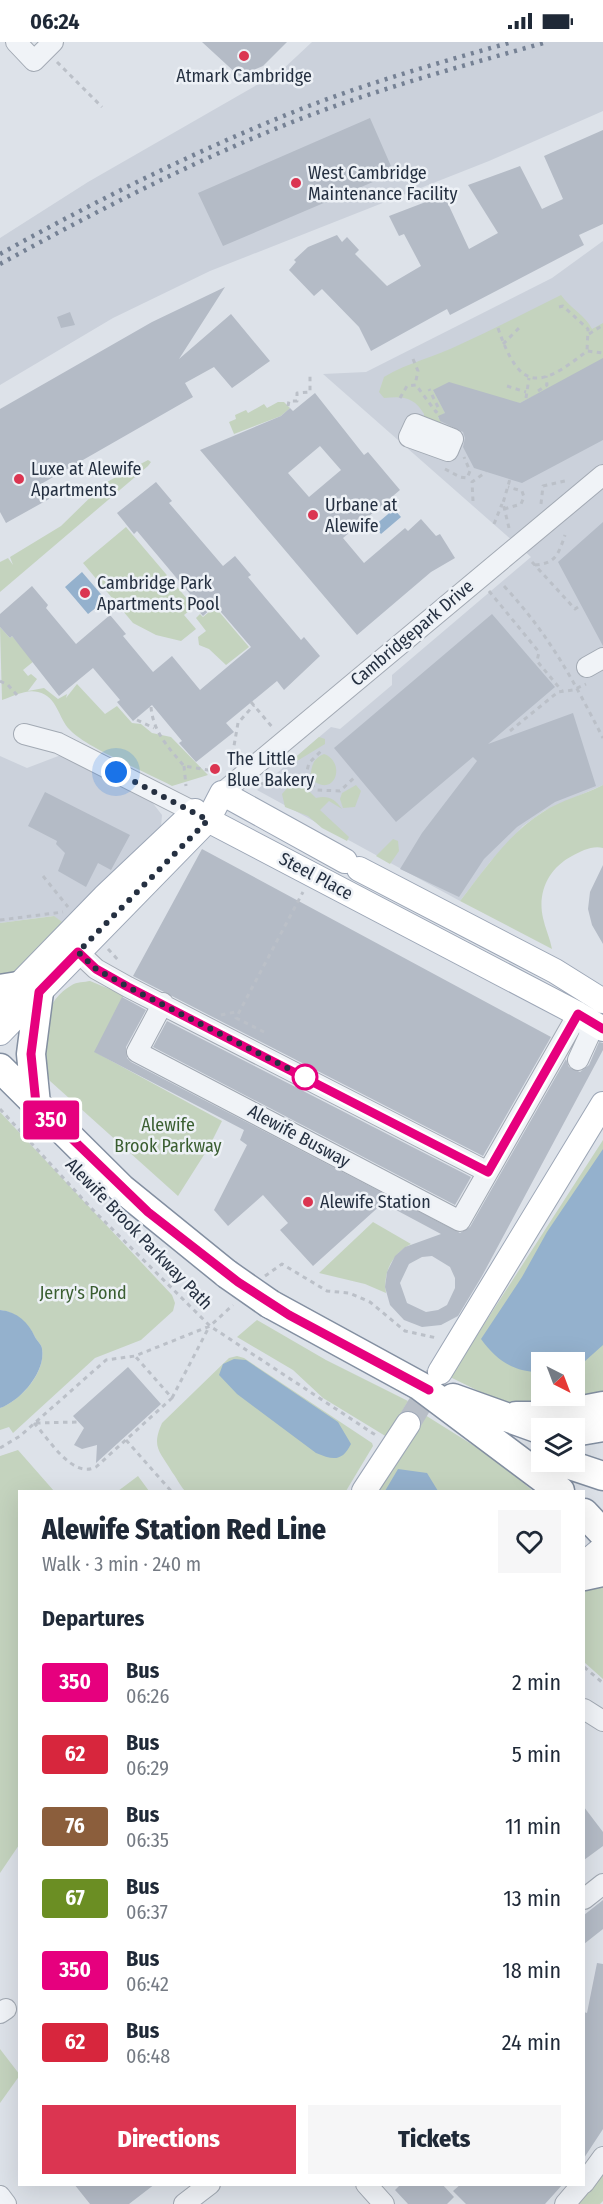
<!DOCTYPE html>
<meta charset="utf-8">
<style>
:root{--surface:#fff;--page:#f6f6f7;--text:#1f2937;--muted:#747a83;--accent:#db3551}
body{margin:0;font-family:"Fira Sans Condensed",sans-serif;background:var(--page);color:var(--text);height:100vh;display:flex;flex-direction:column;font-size:22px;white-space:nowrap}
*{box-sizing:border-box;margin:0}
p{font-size:20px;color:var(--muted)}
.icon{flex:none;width:33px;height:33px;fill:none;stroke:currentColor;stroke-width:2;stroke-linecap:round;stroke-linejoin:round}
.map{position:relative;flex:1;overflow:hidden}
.panel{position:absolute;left:18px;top:1448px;width:567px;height:696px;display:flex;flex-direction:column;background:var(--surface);border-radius:0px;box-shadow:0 6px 24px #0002}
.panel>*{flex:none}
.badge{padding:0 12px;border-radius:4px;font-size:21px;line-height:39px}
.needle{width:39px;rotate:138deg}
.controls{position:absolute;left:531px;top:1310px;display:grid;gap:12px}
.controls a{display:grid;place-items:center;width:54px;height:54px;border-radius:0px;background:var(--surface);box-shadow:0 6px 24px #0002;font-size:30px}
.you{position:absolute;width:30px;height:30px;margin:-15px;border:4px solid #fff;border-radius:50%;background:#1a73e8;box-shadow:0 0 0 9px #1a73e833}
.map>.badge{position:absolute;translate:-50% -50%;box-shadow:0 0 0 3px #fff}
h2{padding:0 24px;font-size:22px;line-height:54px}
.round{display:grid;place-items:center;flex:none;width:63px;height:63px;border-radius:0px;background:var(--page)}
.headline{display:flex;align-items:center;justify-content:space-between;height:102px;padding:0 24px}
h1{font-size:28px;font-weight:800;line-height:45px}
.button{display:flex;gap:12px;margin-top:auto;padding:12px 24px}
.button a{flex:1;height:69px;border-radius:0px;background:var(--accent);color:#fff;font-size:24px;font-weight:800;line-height:69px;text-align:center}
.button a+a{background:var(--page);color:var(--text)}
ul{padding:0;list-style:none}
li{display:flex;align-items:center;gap:18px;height:72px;padding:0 24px}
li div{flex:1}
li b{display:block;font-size:22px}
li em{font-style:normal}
li .badge{min-width:66px;font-weight:700;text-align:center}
.status{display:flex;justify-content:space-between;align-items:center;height:42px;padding:0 30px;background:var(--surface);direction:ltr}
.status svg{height:16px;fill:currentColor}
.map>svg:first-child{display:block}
.built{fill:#cbd1db}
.green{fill:#c4d3be;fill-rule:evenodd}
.water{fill:#94b1cd}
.building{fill:#b4bbc6;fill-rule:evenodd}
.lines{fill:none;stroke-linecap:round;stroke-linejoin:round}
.major-tunnel{stroke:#b8bec7;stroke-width:24;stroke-dasharray:24 12;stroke-linecap:butt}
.minor-casing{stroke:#a2a9b3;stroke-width:22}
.major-casing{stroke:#9ca6b6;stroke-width:26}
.highway-casing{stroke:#838fa1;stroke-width:31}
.path{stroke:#bbc0c8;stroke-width:3;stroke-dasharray:4.5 4.5;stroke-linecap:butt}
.minor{stroke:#f0f3f7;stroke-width:20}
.major{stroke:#fff;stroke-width:24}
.highway{stroke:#fff;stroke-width:28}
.rail{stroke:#758194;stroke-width:4.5;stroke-dasharray:3 6;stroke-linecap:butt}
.highway-bridge-casing{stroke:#838fa1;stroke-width:31;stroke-linecap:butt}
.highway-bridge{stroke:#fff;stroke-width:28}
.line-casing{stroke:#fff;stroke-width:14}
.line{stroke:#e6007e;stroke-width:9}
.walk{stroke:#253041;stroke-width:6;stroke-dasharray:0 10.8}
.poi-dot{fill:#db3551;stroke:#edf1f6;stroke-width:2}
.stop-dot{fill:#fff;stroke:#e6007e;stroke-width:3}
.labels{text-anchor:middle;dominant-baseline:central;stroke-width:5;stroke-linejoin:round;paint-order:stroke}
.poi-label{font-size:18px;fill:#253041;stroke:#edf1f6;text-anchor:start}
.street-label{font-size:18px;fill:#253041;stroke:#edf1f6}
.park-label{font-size:18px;fill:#3a5e31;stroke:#edf1f6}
</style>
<div class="status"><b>06:24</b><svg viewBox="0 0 49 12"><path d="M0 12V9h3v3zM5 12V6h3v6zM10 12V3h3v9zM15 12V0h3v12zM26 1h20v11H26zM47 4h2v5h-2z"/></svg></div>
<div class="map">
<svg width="603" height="2162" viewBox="0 0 603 2162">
<rect width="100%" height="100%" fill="#dde2e9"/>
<!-- built -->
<path class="built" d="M312,0H603V69L489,119L210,229L113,276L0,343V196L88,140L281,29Z
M603,199V743L544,769L523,784L490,820L460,859L257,748L331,685L340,687L392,643V633L531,515L323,332L366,330L552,236Z
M61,713L152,760L162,773L161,785L65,882L53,874L0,881V714L27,726Z"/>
<!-- green -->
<path class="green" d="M561,253C571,267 585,273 592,287L603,281V318L520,361L433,348L445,371L438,375L448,393L424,385V372C414,354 401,354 384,356L379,350L384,335C409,320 435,315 461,302C495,287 528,269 561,253Z
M278,360H284L290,366L281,374L234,392L229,380L236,377L235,373L246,368L248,371L264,362L267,366Z
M148,418L151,420L148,424L0,550V520L8,516L13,523L10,515L61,484L105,441Z
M126,485L194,565L184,573L196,587L181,599L156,593L133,581L83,521Z
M215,565L249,605L226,623L209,607L199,603L198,595L206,589L196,576L200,572L203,575Z
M0,585L10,596L12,594L34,619L23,628L28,634L31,632L37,637L28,649L44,646L58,657L67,652L66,656L77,642L105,672L117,664L132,681L141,682L152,691L171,695L208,733L172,744C148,731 87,706 70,688C58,676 58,655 38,650C26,647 14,654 2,658Z
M319,695L325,697V702L297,719V714Z
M324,712C347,720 335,759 310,736C312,724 312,717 324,712Z
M296,742L303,743L316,756C328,753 335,757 342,767L329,759L320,768L349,795L347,799L322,786L308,774L285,765L282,752L289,744Z
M356,743L361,749L355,765L343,766L340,757L342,751Z
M603,743V806C593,803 581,809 572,814C549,826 537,850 543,876C545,886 550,896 552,907L460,859C485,827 508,792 543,770C561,758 584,753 603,743Z
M393,797L398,799L399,809L390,822L376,814Z
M54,874L65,882L16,929L0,938V881Z
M90,939L124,953L95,1010L222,1079L209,1105L178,1154L50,1039C35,1010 39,961 72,943C76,940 85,940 90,939Z
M0,1070L172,1253L175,1261L173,1269L141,1298L95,1316L13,1391L9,1385L0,1388V1366C20,1359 46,1331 42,1307C42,1303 37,1299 35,1295C29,1282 16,1270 0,1268Z
M603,1098V1349L538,1363L503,1361L450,1335ZM542,1320H574V1353H542Z
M373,1180L411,1202C392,1212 383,1230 386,1251L365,1242L319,1231Z
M257,1278L326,1318L408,1359L387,1395L323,1356L293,1328L237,1295Z
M237,1314L244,1316L372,1401L373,1404L346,1449H185C179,1442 176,1435 172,1430C160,1409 151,1406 162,1381L229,1316Z
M425,1373L492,1415L533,1449H375Z
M18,1408L54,1449H20L19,1803L0,1831V1414Z
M138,1434L149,1449H118Z
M603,1541V1637L584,1620V1545Z
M0,2007L20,2033L0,2061Z
M603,2129V2159L600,2162H577Z"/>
<!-- water -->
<path class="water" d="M394,467L401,475L381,492L374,484Z
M82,530L106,558L88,572L65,545Z
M603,1107V1303L575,1328L574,1320H542L541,1330C514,1330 497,1319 481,1297L522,1235L547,1190Z
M0,1268C18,1270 28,1280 35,1295C37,1299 42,1303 42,1307C46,1330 20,1359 0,1366Z
M234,1317L246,1318L338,1380L351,1402C342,1420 333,1418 316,1411L237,1352L219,1333L223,1322Z
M398,1427L427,1431L438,1449H385Z"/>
<!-- building -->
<path class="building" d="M202,0H287L263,24L239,34Z
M370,76L394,131L223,204L198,151Z
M603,88V182L579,193L584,203L450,273L447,267L371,309L359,285L322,247L314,254L289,228L296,220L294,218L308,205L337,193L342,200L347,195L359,208L355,212L387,244L421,224L404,192L399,194L389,174L444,153L469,207L498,191L468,143L520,124L542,167L563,157L544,114Z
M225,245L179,317L231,272L270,319L232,346L214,325L185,341L193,355L41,442L49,457L6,481L0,470V367L152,280Z
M70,270L75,283L61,286L57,275Z
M603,316V398L522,441L474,426L463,405L465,396L463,390L440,379L438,374L445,371L433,348L449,340L520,361Z
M315,351L364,413L368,410L400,448L343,496L364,521L405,486L408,489L421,477L436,494L440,492L455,516L431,530L357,593L200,408L281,374L290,366L293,369ZM320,404L341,428L309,455L288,431Z
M156,440L172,459L169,461L223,524L235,514L251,533L248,535L301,598L304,595L320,614L284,648L277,639L226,681L234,690L196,720L179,701L182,699L152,663L133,679L117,660L120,658L93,626L59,654L12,594L10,596L0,585V572L32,544L48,563L46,566L76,602L110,573L126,592L123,594L153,630L172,614L200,648L251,605L215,563L203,574L186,555L190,552L137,489L134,492L117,471Z
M603,480V604L558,520Z
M492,572L555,645L488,702L573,671L596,744L555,760L517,785L484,817L459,855L400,827L422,791L477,719L473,715L396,780L334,706Z
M45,750L130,793L111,828L98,821L86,845L58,829L65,811L56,802L57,799L28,784Z
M202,807L551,995L483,1114L133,934Z
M603,823V902L592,883L588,867L590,850Z
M122,955L146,968L126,1005L127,1016L131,1020L460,1191L470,1185L566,1017L569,1025L580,1030L589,1023L599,1000L603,1001V1008L482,1234L458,1274L441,1283L422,1285L404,1278L390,1263L385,1245L387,1230L395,1214L405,1205L441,1192L383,1161L313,1224L280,1188L288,1181L263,1153L228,1184L214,1168L247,1103L240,1098L244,1088L94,1010ZM432,1214L450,1225L455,1236V1246L447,1263L438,1268L426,1270L407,1261L400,1241L409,1222L422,1215Z
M167,979L471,1135L455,1163L153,1005Z
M128,1325L161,1362L96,1421L97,1403L82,1407L74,1403L84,1386L73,1374Z
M584,1765L603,1790V1804L584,1818Z
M603,1858V1887L584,1902V1873Z
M597,1921L603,1922V2087L584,2116V1970L587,1971Z
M74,2142H155L129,2162H90Z
M401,2142H442L454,2155L447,2162H408L395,2148Z
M461,2142H563L545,2162H466L453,2149Z"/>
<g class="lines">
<!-- major-tunnel -->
<path class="major-tunnel" d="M408,1382L437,1334"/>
<defs>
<path id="minor" d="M16,0L34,19L53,0
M415,382L453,397L448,409L409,395Z
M587,625L603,616
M24,692L58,701L206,776
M222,751L603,433
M78,910L96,927L128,945L488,1130
M163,961L137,1010L460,1179L578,972
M578,1018L589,994L590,979
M584,1667L603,1679
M584,1857L603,1842
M0,1971L6,1967
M584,2141L603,2115
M366,2142L384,2162
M0,2154L6,2162
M184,2162L210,2142
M565,2162L582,2142"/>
<path id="major" d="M222,751L345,819
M208,778L578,972L603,987
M359,827L555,929L603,959
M0,962L104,855L195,769
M0,991L208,778L222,751
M440,1330L603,1062
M364,1449L408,1382
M584,1522L603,1506"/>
<path id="highway" d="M0,947L18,944
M0,1026L121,1146L227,1232
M36,1062L31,1012L39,950
M270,1262L420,1344L560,1449
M453,1356L542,1388
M516,1374H551L603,1364
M574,1390L603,1385
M558,1419L603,1434
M584,1471L603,1491
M584,1534L603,1530"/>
</defs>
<!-- minor casing -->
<use href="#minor" class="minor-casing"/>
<!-- major casing -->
<use href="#major" class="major-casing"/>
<!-- highway casing -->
<use href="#highway" class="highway-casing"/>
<!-- path -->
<path class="path" d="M57,20L102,65
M559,265L563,264L588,287L587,309
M498,286C520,350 539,347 587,309L603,311
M589,292L603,283
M503,302L519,286
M413,317L418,329L415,343
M507,344L526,350
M538,349L547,343L546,334
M400,356L407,344L416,343L436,370L439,367L429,347
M526,356L529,336
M288,364L289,359H297V351L310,350V333
M445,427L460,435L467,436L470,429L464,415
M473,459L472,440L486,430
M541,462L543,444L569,438
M504,467L521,462L524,455L522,449L508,445
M494,482L502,462
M509,486L503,461L510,437
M532,520L575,567L578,565
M535,523C556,521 558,513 565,493
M504,544C550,594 572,636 603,696
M489,549L539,610L537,619L562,649
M0,639L8,643L17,653
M251,660L273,686
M151,665C153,690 169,706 184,724L219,730
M137,678L154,686
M510,689L558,650L573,648L586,642
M231,721L238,681L254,663
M184,724L186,744
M305,736L309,721L323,707
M260,742L305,736L317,748L340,749L356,734
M43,834L68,865
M0,878L63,870
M108,907L120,920
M221,973L240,969
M264,990L236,976L303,850
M0,1067L91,1166L210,1284L377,1394
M265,1234L282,1222L327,1249L349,1251L370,1260L405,1289L437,1296
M172,1356L209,1285
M34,1381C49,1397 72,1437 96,1425L172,1356L135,1314
M36,1381L78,1380
M126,1398L171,1449
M0,1406L20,1394L106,1318L135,1314L210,1284L233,1263
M584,1625L603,1641"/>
<!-- minor -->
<use href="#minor" class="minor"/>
<!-- major -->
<use href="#major" class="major"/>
<!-- highway -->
<use href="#highway" class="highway"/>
<!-- rail -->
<path class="rail" d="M0,212C94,160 191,111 291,71C363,42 438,21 512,0
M0,222C95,170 193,119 295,79C377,47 462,24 547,0"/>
<defs>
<path id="highway-bridge" d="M227,1232L270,1262"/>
</defs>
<!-- highway-bridge casing -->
<use href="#highway-bridge" class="highway-bridge-casing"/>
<!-- highway-bridge -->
<use href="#highway-bridge" class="highway-bridge"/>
</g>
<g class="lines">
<defs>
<path id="line" d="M429,1348L289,1273L238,1240L148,1170L36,1062L31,1012L39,950L78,910L96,927L128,945L488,1130L578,972L603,987"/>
</defs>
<!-- line casing -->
<use href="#line" class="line-casing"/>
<!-- line -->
<use href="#line" class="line"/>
<!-- walk -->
<path class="walk" d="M116,730L208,778L78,910L96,927L128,945L305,1035"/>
</g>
<!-- markers -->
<g class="poi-dot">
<circle cx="244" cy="14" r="6"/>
<circle cx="296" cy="141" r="6"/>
<circle cx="19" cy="437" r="6"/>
<circle cx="313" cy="473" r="6"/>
<circle cx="85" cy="551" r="6"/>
<circle cx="215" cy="727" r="6"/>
<circle cx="308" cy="1160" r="6"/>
</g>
<circle class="stop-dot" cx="305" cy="1035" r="12"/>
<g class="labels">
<!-- poi labels -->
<g class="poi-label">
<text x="244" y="34" text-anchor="middle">Atmark Cambridge</text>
<text x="308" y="131">West Cambridge<tspan x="308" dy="21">Maintenance Facility</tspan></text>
<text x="31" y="427">Luxe at Alewife<tspan x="31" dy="21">Apartments</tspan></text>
<text x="325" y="463">Urbane at<tspan x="325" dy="21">Alewife</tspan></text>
<text x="97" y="541">Cambridge Park<tspan x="97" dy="21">Apartments Pool</tspan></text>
<text x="227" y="717">The Little<tspan x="227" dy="21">Blue Bakery</tspan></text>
<text x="320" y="1160">Alewife Station</text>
</g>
<!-- street labels -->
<g class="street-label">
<text transform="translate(412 591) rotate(-40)">Cambridgepark Drive</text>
<text transform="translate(316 834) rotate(28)">Steel Place</text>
<text transform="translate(299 1094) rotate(28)">Alewife Busway</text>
<text transform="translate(139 1192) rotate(46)">Alewife Brook Parkway Path</text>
</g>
<!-- park labels -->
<g class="park-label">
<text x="168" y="1083">Alewife<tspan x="168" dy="21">Brook Parkway</tspan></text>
<text x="83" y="1251">Jerry's Pond</text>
</g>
</g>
</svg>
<div class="controls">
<a><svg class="needle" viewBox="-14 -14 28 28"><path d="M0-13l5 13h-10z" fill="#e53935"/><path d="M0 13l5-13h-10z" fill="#747a83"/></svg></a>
<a><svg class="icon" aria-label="layers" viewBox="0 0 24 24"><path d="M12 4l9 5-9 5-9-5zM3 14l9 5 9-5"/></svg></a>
</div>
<div class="you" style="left:116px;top:730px"></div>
<b class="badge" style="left:51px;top:1078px;background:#e6007e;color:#fff">350</b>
<section class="panel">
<div class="headline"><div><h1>Alewife Station Red Line</h1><p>Walk · 3 min · 240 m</p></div><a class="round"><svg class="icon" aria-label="heart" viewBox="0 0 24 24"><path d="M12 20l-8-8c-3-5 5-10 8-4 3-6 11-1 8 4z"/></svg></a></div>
<h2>Departures</h2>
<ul>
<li><span class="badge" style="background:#e6007e;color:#fff">350</span><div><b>Bus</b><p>06:26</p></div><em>2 min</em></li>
<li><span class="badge" style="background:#d7263d;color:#fff">62</span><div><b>Bus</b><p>06:29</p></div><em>5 min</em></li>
<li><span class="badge" style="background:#8b5e3c;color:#fff">76</span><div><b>Bus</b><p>06:35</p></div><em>11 min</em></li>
<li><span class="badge" style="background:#6b8e23;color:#fff">67</span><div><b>Bus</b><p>06:37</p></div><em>13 min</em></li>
<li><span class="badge" style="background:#e6007e;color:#fff">350</span><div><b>Bus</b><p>06:42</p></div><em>18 min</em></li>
<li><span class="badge" style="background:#d7263d;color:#fff">62</span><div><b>Bus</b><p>06:48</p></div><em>24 min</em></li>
</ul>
<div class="button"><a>Directions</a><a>Tickets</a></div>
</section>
</div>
